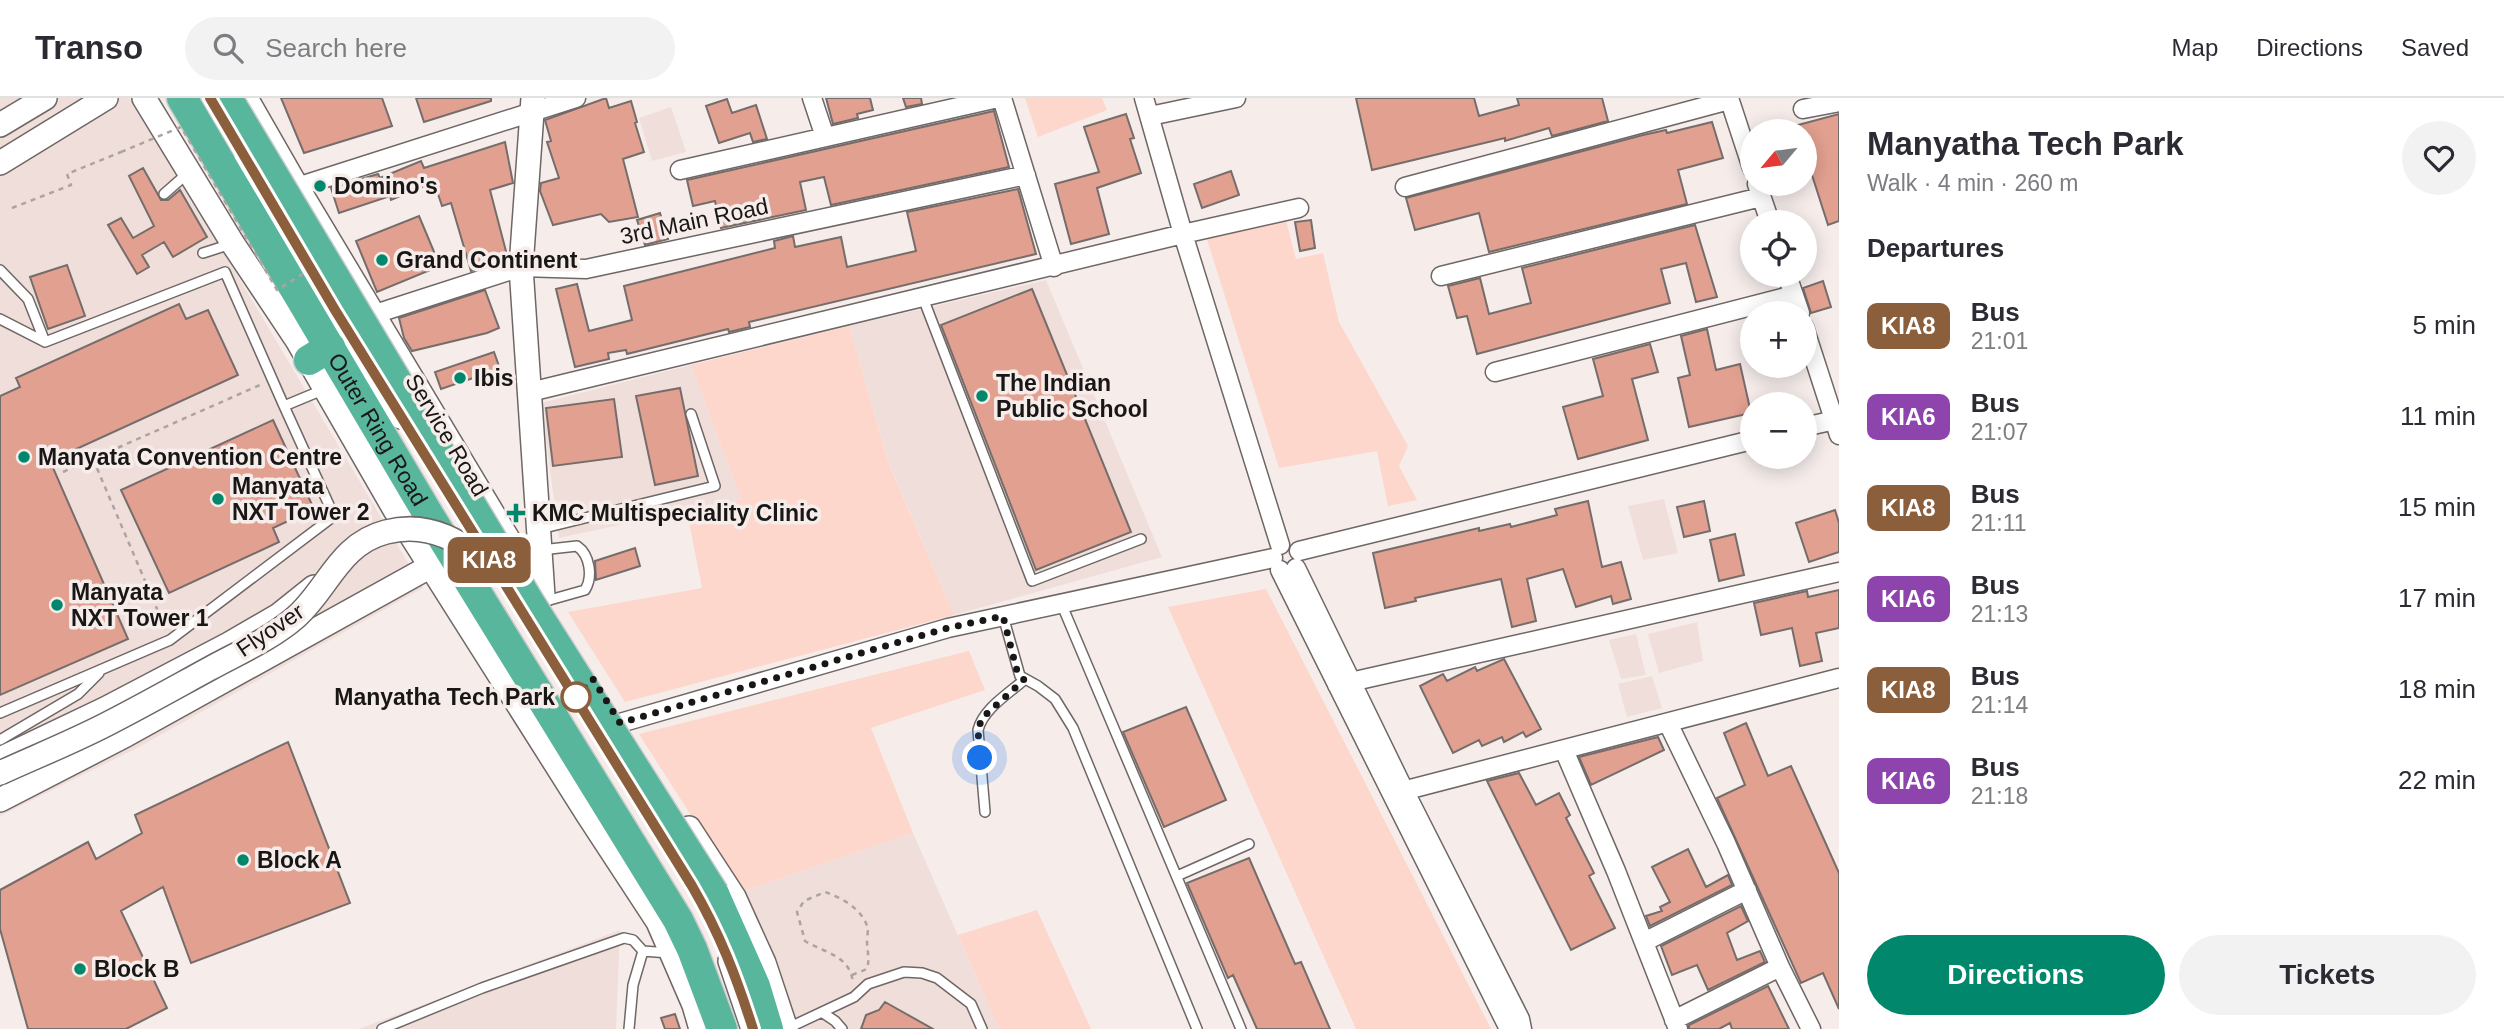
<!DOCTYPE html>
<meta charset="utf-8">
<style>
:root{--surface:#fff;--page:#f2f2f3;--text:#2b2b33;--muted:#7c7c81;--line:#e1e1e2;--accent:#01876b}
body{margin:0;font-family:Helvetica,sans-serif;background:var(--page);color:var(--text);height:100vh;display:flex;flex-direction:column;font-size:26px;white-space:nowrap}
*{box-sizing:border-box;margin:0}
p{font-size:23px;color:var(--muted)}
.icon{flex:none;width:38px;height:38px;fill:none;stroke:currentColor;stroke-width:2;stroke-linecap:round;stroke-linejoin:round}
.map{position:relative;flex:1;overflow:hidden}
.panel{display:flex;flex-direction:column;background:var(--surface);width:665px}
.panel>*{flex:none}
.badge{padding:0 14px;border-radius:10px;font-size:24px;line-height:46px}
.needle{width:46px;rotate:241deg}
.fabs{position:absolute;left:1740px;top:21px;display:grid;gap:14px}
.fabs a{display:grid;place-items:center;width:77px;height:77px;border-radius:50%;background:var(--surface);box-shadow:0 4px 18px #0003;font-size:35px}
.you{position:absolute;width:35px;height:35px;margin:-18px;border:5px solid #fff;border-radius:50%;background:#1a73e8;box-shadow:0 0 0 10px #1a73e833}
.map>.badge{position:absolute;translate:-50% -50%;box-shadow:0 0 0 4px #fff}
h2{padding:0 28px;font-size:26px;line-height:63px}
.round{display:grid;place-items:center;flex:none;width:74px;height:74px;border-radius:37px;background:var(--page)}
.headline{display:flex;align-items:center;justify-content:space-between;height:119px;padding:0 28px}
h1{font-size:33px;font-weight:800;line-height:52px}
.primary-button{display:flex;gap:14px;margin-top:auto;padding:14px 28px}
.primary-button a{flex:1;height:80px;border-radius:42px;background:var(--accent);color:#fff;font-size:28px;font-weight:800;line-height:80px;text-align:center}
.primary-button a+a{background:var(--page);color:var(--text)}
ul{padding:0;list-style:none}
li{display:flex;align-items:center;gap:21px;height:91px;padding:0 28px}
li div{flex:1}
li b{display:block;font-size:26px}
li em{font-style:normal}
li .badge{min-width:77px;font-weight:700;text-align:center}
header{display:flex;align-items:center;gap:42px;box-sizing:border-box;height:98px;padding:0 35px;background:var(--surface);border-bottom:2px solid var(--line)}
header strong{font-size:33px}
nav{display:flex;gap:38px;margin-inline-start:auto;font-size:24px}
.search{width:490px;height:63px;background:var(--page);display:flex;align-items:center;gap:18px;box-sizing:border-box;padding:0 24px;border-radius:38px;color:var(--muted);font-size:26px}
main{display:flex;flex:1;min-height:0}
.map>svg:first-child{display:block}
.built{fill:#f0deda}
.green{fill:#fdd6cc}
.building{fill:#e2a090;stroke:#756d6b;stroke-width:2}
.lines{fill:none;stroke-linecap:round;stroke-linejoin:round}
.service-casing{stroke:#6e6765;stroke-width:12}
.minor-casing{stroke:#6e6765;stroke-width:21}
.tertiary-casing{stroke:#6e6765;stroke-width:26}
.trunk-casing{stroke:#ccc;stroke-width:33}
.path{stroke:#aba4a2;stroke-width:2.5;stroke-dasharray:5 5;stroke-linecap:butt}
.service{stroke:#fff;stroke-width:9}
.minor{stroke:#fff;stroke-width:18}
.tertiary{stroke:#fff;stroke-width:23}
.trunk{stroke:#58b69c;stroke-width:30}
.tertiary-bridge-casing{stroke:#6e6765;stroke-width:26;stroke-linecap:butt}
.trunk-bridge-casing{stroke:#ccc;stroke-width:33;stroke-linecap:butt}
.path-bridge{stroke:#aba4a2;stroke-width:2.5;stroke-dasharray:5 5;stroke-linecap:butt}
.tertiary-bridge{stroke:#fff;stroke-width:23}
.trunk-bridge{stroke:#58b69c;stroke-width:30}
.line-casing{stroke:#fff;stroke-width:16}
.line{stroke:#8b5e3c;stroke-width:10}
.walk{stroke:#191616;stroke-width:7;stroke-dasharray:0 12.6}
.poi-dot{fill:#01876b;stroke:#f6edeb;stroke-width:2.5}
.stop-dot{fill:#fff;stroke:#8b5e3c;stroke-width:3.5}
.labels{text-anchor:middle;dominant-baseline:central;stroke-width:7;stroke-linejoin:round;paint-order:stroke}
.poi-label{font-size:23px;font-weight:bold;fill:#191616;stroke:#f6edeb;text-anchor:start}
.street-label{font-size:23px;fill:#191616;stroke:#f6edeb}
.stop-label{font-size:23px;font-weight:bold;fill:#191616;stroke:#f6edeb;text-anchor:end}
</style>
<header>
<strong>Transo</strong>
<div class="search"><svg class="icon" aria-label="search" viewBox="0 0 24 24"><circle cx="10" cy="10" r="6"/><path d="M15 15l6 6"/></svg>Search here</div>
<nav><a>Map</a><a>Directions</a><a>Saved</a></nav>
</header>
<main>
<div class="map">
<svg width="1839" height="931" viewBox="0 0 1839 931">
<rect width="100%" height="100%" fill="#f6edeb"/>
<!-- built -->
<path class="built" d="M0,0H129L161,49L423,490L137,650L0,718Z
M671,9L686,54L652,63L639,20Z
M1046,182L1162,459L954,517L890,368L849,228Z
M691,267L741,401L559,440L541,305Z
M1664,401L1678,455L1643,462L1628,408Z
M1697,524L1703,563L1659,575L1648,536Z
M1636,536L1646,577L1621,581L1609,542Z
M1652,578L1662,610L1627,619L1618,586Z
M913,735L999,931H793L740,794Z
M620,832L616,931H359Z"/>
<!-- green -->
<path class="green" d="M1025,0H1102L1107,12L1038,39Z
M1284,115L1296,161L1323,155L1339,224L1408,348L1399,368L1417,402L1388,408L1377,353L1279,370L1205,135Z
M849,228L890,369L954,517L625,604L568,514L702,490L687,414L741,401L691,267Z
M1266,491L1491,931H1356L1168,509Z
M969,553L985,592L871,630L913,735L740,794L639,636Z
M1037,812L1091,931H999L958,837Z"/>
<!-- building -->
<path class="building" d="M281,0H382L392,28L304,55Z
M416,0H491V3L424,24Z
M606,0L609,10L631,3L637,24L635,25L644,54L623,61L638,119L609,124L601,116L553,127L540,93L541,85L559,80L547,44L551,43L545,22Z
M826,0H870L873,12L857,16L858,20L833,26Z
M903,0H921L922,6L906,9Z
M1356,0H1474L1479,18L1519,7L1517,0H1602L1608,23L1552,38L1549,30L1505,43V40L1372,72Z
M727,1L732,15L756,7L767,41L753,44L750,35L719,45L706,8Z
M994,13L1009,69L831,107L824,79L800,84L806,112L721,130L715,103L693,108L687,82Z
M1126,16L1134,40L1130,41L1141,75L1097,90L1109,136L1071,146L1055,86L1099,74L1084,29Z
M1839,16V123L1828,127L1804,52V33H1799L1798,27Z
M1712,24L1723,60L1678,72L1687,106L1489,154L1479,115L1415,132L1406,100L1643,37L1666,32L1667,35Z
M505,44L513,85L490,92L508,161L471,173L451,105L442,108L434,84L391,102L390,98L339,115L331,90L378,76L380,80L421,63L424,70Z
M143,70L161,102H168L180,92L207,139L173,159L164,144L142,157L149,169L137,176L108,127L121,120L133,140L154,128L129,78Z
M1231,73L1239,97L1202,110L1194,86Z
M1018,91L1036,156L749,224L750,229L729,234L728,231L627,256L626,252L608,255L609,261L575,269L556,191L577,186L589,233L632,222L624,188L775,150L774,143L793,138L795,149L841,139L847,169L916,153L907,114Z
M660,115L668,141L645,147L637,122Z
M419,118L440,168L377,194L356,143Z
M1311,122L1315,150L1300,153L1295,124Z
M1695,127L1717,199L1696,204L1686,165L1661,171L1670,205L1477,256L1467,218L1457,220L1448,188L1480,180L1489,216L1531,205L1522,170Z
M67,167L85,218L48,231L30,179Z
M1823,183L1831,209L1811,215L1803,190Z
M1032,191L1131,434L1036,472L941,227Z
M485,192L499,230L487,235L412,253L404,240L399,220Z
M179,206L186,221L208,212L238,277L50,363L128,541L0,597V298L20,289L16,280Z
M1707,231L1716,272L1740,266L1751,315L1689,329L1678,280L1690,277L1681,238Z
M1650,246L1658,274L1632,281L1648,342L1578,361L1563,309L1603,298L1593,261Z
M494,254L500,271L441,291L435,274Z
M680,290L698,378L655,387L636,298Z
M614,301L622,359L553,368L546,310Z
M273,322L314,411L273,430L279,444L169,495L121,392Z
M1588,403L1602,469L1621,464L1631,501L1613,506L1611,498L1576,509L1563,471L1527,481L1536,523L1512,529L1501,481L1415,500L1416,503L1385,510L1373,455L1479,430V433L1510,426L1511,429L1557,417L1555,411Z
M1704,403L1710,433L1684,439L1677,409Z
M1835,412L1839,425V454L1809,464L1796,425Z
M1735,436L1744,477L1719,483L1710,442Z
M635,450L640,468L596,482L595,463Z
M1839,492V530L1816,535L1822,563L1800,568L1792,530L1761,537L1754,505L1807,493L1808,499Z
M1504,561L1541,631L1526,639L1523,634L1504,644L1502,639L1482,648L1479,642L1453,655L1420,588L1443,576L1447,583L1475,569L1477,573Z
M1186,609L1226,702L1164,729L1123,634Z
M1746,625L1768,678L1791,668L1839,775V911L1823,875L1801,885L1717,700L1745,687L1724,635Z
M1658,639L1664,652L1591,687L1579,659Z
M288,644L350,805L191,865L163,789L121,813L167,910L126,931H28L0,831V792L88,744L96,761L142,735L135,717Z
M1519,675L1536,707L1559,695L1570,717L1566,720L1594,775L1589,778L1615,830L1571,852L1487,683Z
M1688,751L1706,789L1728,777L1732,787L1650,828L1646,818L1662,813L1660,809L1670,804L1652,769Z
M1249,760L1295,866L1301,864L1330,931H1257L1233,877L1228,880L1187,785Z
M1741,808L1748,823L1727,835L1737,862L1760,853L1765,864L1708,892L1697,867L1672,877L1661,848Z
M1768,888L1789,931H1732L1730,925L1719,931H1689V927Z
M885,904L933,931H861L866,917L879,912Z
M675,916L680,931H665L661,920Z"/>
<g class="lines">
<defs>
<path id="service" d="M164,96L189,74
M203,155L231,146
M0,172L28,201L45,244
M923,200L1032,483L1141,441
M0,221L45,244L225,174L284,308L325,291
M540,431L715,388L691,316
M541,452L577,448C590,457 593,479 585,492L546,503
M1061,505L1241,931
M1003,518L1020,578L1038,588L1055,601L1073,630L1197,931
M0,615L170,542L334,418L284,308
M0,642L78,596L99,575
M985,714L978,632C983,611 1008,596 1024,582
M1177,778L1249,746
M823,915L835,923L842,931
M788,930L854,899L868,886L904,874L922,875L937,880L971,906L982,931
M382,931L482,890L624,840L633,842L643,853
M629,931L633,887L643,853L669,855"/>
<path id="minor" d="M812,0L825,39
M1002,0L1054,169
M1144,0L1183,136L1280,447
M1729,0L1752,70
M1803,11L1839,4
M1150,18L1236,0
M680,72L998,0
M1757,86L1770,124
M297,89L576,0
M1405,89L1729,2
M1787,177L1800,215
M1441,178L1761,99
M375,216L521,169L586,171L1026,77
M1804,229L1839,337
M1495,274L1794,197
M530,294L1183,136L1299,110
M1804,329L1835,322
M1299,453L1752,342
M1296,470L1404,692L1520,921L1522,931
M1280,472L1509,931
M1337,587L1839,474
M620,625L948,530L1273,460
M1668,625L1726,745L1780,869L1811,931
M1564,652L1616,773L1678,931
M1395,695L1839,580
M1644,844L1747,792
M1674,922L1780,869"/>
<path id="tertiary" d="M144,0L233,146L297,242L395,412L588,717L658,824L694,907L701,931
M246,0L297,89L520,461
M533,0L521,169L543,498
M0,27L45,0
M246,60L401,319
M0,65L106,0
M0,661L105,611L229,546L279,517L314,489
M0,702L126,637L431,468
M689,730L734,799L764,865L786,931
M730,863L753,931"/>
<g id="trunk">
<path id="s1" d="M182,0L431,421L678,822L692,851L722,931"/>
<path d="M309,262L330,249"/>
<path d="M714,796L755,888L768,931"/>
</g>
</defs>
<!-- service casing -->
<use href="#service" class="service-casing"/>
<!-- minor casing -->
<use href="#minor" class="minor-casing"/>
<!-- tertiary casing -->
<use href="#tertiary" class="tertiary-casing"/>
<!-- trunk casing -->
<use href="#trunk" class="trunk-casing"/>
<!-- path -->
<path class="path" d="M12,110L71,87L67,76L121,54
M93,361L166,532
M63,374L260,287
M852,877L867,871C870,860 867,853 867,843C867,842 868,832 868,831C863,811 842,800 825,794L804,803L797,814L805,843C825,855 850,857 853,885"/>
<!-- service -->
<use href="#service" class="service"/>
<!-- minor -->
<use href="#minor" class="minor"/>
<!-- tertiary -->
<use href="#tertiary" class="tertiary"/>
<!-- trunk -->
<use href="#trunk" class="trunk"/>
<defs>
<path id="tertiary-bridge" d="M0,675C37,658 75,643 111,624C144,607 176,589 209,571C238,555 271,541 296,519C328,491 339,446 386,434C440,420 473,455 513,484"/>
<path id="trunk-bridge" d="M227,0L529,504L714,796"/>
</defs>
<!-- tertiary-bridge casing -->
<use href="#tertiary-bridge" class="tertiary-bridge-casing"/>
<!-- trunk-bridge casing -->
<use href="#trunk-bridge" class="trunk-bridge-casing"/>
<!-- path-bridge -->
<path class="path-bridge" d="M121,54L181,29L277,192L306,174"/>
<!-- tertiary-bridge -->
<use href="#tertiary-bridge" class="tertiary-bridge"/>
<!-- trunk-bridge -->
<use href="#trunk-bridge" class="trunk-bridge"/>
</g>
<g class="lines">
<defs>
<path id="line" d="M210,0L335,212L692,788C720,836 736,878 753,931"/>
</defs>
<!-- line casing -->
<use href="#line" class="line-casing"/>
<!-- line -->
<use href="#line" class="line"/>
<!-- walk -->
<path class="walk" d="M576,599L593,581L620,625L948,530L1003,518L1017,573L1024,582L982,620L978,632L980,660"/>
</g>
<!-- markers -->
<g class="poi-dot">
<circle cx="320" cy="88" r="7"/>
<circle cx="382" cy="162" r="7"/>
<circle cx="460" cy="280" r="7"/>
<circle cx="982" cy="298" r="7"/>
<circle cx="24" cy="359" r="7"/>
<circle cx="218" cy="401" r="7"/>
<path d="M512.5 404.5h7v7h7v7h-7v7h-7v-7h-7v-7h7z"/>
<circle cx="57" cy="507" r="7"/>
<circle cx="243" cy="762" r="7"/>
<circle cx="80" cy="871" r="7"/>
</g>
<circle class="stop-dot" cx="576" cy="599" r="14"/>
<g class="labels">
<!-- poi labels -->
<g class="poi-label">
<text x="334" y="88">Domino's</text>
<text x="396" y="162">Grand Continent</text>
<text x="474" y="280">Ibis</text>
<text x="996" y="285">The Indian<tspan x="996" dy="26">Public School</tspan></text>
<text x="38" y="359">Manyata Convention Centre</text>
<text x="232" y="388">Manyata<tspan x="232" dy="26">NXT Tower 2</tspan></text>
<text x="532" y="415">KMC Multispeciality Clinic</text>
<text x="71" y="494">Manyata<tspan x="71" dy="26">NXT Tower 1</tspan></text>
<text x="257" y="762">Block A</text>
<text x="94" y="871">Block B</text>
</g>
<!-- street labels -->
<g class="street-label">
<text transform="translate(694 123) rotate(-12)">3rd Main Road</text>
<text stroke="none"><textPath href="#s1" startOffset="385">Outer Ring Road</textPath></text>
<text transform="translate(447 337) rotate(59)">Service Road</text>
<text transform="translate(270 532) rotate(-34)">Flyover</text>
</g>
<!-- stop labels -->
<g class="stop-label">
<text x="555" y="599">Manyatha Tech Park</text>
</g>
</g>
</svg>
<div class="fabs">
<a><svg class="needle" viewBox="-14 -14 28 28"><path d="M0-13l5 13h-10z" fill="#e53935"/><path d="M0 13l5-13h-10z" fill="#7c7c81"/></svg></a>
<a><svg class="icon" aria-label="locate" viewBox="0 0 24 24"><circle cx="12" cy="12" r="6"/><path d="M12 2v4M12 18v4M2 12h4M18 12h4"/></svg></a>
<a>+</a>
<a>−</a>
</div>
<div class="you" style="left:980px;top:660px"></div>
<b class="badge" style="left:489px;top:462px;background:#8b5e3c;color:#fff">KIA8</b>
</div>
<section class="panel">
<div class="headline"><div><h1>Manyatha Tech Park</h1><p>Walk · 4 min · 260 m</p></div><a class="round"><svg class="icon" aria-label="heart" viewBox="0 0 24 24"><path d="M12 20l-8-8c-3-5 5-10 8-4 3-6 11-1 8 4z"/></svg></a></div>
<h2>Departures</h2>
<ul>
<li><span class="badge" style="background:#8b5e3c;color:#fff">KIA8</span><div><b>Bus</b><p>21:01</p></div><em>5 min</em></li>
<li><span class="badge" style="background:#8e44ad;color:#fff">KIA6</span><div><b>Bus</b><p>21:07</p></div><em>11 min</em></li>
<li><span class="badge" style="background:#8b5e3c;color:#fff">KIA8</span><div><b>Bus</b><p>21:11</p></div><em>15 min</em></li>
<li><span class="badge" style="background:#8e44ad;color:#fff">KIA6</span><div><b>Bus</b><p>21:13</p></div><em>17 min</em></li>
<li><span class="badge" style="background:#8b5e3c;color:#fff">KIA8</span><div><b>Bus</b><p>21:14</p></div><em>18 min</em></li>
<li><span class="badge" style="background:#8e44ad;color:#fff">KIA6</span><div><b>Bus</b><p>21:18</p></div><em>22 min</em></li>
</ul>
<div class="primary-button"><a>Directions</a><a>Tickets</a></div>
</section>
</main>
